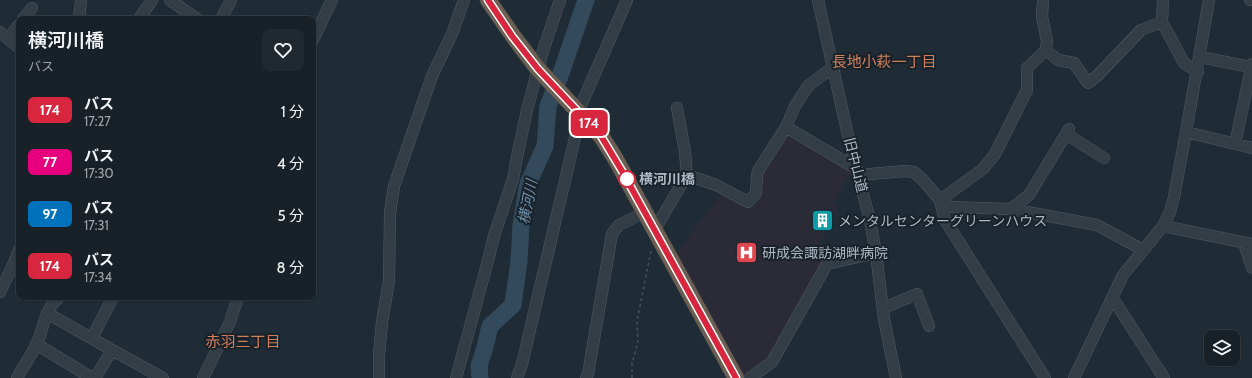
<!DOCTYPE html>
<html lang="ja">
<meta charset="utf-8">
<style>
:root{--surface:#182128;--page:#212930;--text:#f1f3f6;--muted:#9fa3a8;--line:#363e45}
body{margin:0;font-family:Cabin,"Noto Sans JP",sans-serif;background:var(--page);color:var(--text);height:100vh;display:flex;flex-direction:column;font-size:15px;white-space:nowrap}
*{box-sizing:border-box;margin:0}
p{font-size:13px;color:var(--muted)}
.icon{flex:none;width:22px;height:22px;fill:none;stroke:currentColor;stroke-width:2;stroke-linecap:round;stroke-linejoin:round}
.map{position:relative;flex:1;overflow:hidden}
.drawer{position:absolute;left:16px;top:16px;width:300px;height:284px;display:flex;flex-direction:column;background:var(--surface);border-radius:8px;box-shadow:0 1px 3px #0004,0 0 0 1px var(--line)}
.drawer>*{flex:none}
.badge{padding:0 8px;border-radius:6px;font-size:14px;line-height:26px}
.controls{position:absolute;left:1204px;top:330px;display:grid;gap:8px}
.controls a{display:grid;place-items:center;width:36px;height:36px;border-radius:8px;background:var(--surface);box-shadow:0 1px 3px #0004,0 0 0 1px var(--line);font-size:20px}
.map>.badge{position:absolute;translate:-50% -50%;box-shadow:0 0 0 2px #fff}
.round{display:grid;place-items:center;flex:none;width:42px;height:42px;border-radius:8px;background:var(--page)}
.overview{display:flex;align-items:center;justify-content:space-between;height:68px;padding:0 12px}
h1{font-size:19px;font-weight:600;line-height:30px}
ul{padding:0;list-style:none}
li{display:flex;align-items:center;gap:12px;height:52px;padding:0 12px}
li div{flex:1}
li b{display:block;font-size:15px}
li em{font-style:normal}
li .badge{min-width:44px;font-weight:700;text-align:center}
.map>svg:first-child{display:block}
.medical{fill:#2b2b37}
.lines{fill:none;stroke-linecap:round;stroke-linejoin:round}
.river{stroke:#334a5d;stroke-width:17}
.minor-casing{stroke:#515b64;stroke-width:12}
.highway-casing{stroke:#3e4851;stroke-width:17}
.path{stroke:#415555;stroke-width:1.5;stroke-dasharray:3 3;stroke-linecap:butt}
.minor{stroke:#333d46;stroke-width:11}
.highway{stroke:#6c5e50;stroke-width:16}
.line-casing{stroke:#fff;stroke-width:9}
.line{stroke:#d7263d;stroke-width:6}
.stop-dot{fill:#fff;stroke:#d7263d;stroke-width:2}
.labels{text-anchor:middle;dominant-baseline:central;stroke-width:4;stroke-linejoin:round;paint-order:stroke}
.street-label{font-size:14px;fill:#adb8c3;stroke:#19222a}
.stop-label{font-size:14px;font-weight:bold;fill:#adb8c3;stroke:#19222a;text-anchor:start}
.poi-label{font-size:14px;fill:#adb8c3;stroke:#19222a;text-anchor:start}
.neighbourhood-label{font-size:15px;fill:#d07f5b;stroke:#19222a}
.water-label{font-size:15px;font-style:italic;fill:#6e8ea7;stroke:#19222a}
</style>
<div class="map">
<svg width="1252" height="378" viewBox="0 0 1252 378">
<rect width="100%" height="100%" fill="#202c35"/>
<!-- medical -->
<path class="medical" d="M785,130L853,170L833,202L838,210L815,251L825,260L771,355L765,362L744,376L740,373L675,254L723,192L748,205L759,177Z"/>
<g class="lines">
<!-- river -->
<path class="river" d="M480,378L479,366L485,347L490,326L513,305L519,261L521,225L528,184L545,146L548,106L560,76L586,0"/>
<defs>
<path id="minor" d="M170,0L197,19
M818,0L853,158L869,216L876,253L884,319L896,378
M1163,0L1162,22L1184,63L1198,72
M1250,0H1252
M23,19L32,8
M79,19L81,0
M139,19L152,0
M221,19L231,0
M0,32L19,48
M8,39L19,25
M313,40L332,0
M1046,50L1058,60L1074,63L1088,83L1097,76L1141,30L1162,22
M1200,57L1251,67
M677,108L685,152L687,175
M786,127L795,106L808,86L833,67
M1186,132L1252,148
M1066,134L1104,158
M1235,144L1252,64
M858,175L905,171L914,172L923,180L940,200L950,207L1011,209L1097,225L1143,250
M940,200L983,169L995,154L1027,90V68L1046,50L1047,41L1042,17L1043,0
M940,200L945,220L1045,378
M1011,209L1029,195L1069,129
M1163,226L1252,244
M655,229L687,175L716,185L748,202L756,193L757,175L758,171L786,127L857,169
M1244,243L1252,268
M0,292L14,263L19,250
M1112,297L1164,378
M883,308L917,294L929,326
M47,313L112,350L163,378
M92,338L113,297
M36,344L92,378
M17,378C23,367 31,356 36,345C45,326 43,312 59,297
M95,378L112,350
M203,378L230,322L238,297
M379,378V355L382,322L389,281L390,213L394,186L432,76L452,34L464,0
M456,378L489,257L494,236L513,179L517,157L527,110L542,54L560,0
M517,378L522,364L578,125V112L627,0
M586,378L588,374L612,234L619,225L645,212
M750,378L772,362L827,264L876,253
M1074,378L1123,275L1163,226L1170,212L1174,197L1186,132L1209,0"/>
<path id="highway" d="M488,0L513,36L538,69L601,136L615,158L736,378"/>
</defs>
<!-- minor casing -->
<use href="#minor" class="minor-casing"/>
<!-- highway casing -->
<use href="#highway" class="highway-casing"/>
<!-- path -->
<path class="path" d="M632,378V364L638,341L637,321L651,251"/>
<!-- minor -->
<use href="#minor" class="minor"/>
<!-- highway -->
<use href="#highway" class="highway"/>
</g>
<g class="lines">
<defs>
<path id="line" d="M488,0L512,36L538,69L601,136L622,171L736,378"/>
</defs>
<!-- line casing -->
<use href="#line" class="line-casing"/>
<!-- line -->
<use href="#line" class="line"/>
</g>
<!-- icons -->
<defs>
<symbol id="building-square" viewBox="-11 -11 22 22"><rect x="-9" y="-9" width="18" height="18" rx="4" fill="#0f9aa8" stroke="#19222a"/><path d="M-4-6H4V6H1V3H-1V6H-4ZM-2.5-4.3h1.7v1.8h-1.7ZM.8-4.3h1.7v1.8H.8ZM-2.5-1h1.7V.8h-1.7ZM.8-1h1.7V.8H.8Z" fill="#fff"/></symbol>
<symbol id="hospital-square" viewBox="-11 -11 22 22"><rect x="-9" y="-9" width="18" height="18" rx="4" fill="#e0444e" stroke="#19222a"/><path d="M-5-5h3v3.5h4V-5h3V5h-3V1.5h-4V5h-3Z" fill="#fff"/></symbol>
</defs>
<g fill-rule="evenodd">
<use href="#building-square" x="810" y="208" width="25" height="25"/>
<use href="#hospital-square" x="734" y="240" width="25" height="25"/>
</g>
<!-- markers -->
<circle class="stop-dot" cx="627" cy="179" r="8"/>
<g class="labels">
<!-- street labels -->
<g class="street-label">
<text transform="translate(856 165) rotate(76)">旧中山道</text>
</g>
<!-- stop labels -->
<g class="stop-label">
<text x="639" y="179">横河川橋</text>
</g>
<!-- poi labels -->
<g class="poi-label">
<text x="838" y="221">メンタルセンターグリーンハウス</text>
<text x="762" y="253">研成会諏訪湖畔病院</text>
</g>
<!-- neighbourhood labels -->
<g class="neighbourhood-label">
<text x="884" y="62">長地小萩一丁目</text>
<text x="243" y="342">赤羽三丁目</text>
</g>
<!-- water labels -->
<g class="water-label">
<text transform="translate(528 202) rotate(-79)">横河川</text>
</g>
</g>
</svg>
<div class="controls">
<a><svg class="icon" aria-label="layers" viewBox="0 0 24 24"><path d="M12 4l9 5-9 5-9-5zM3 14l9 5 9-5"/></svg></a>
</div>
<b class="badge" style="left:589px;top:123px;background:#d7263d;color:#fff">174</b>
<section class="drawer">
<div class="overview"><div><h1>横河川橋</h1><p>バス</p></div><a class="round"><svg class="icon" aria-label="heart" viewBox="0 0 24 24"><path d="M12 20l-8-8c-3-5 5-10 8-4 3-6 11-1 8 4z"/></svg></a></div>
<ul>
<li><span class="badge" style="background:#d7263d;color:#fff">174</span><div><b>バス</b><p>17:27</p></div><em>1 分</em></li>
<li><span class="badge" style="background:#e6007e;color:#fff">77</span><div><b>バス</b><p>17:30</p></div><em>4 分</em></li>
<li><span class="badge" style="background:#0072bc;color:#fff">97</span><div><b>バス</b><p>17:31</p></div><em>5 分</em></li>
<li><span class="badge" style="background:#d7263d;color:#fff">174</span><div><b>バス</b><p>17:34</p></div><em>8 分</em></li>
</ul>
</section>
</div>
